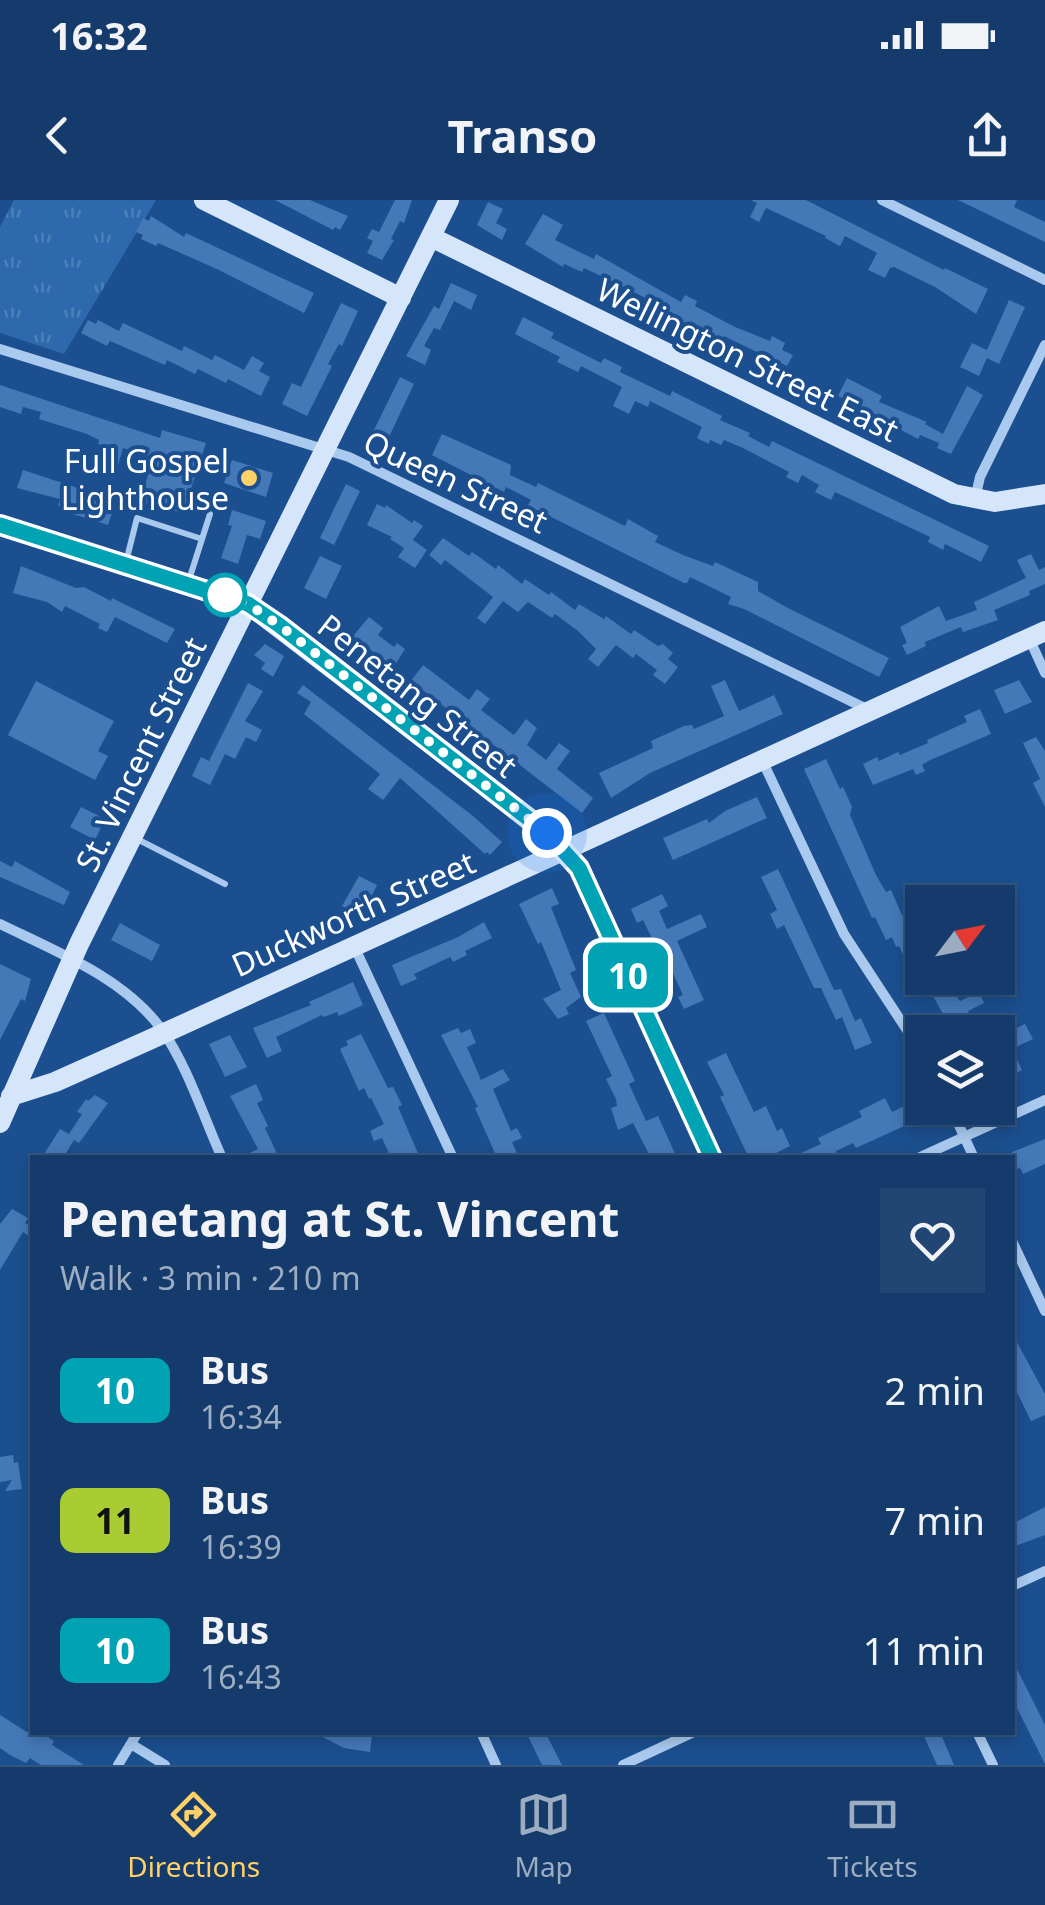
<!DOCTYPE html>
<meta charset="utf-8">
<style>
:root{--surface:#143b6b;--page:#214673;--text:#f1f3f6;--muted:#9dadc1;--line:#33557e;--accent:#ffd166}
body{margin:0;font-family:"Noto Sans",sans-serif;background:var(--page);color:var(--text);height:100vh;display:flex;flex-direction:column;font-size:38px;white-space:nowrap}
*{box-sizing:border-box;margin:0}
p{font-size:32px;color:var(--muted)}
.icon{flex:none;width:55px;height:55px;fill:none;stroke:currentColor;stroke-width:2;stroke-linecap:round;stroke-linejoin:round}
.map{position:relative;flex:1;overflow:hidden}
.sheet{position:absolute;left:30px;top:955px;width:985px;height:580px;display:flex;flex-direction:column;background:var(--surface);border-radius:0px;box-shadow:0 5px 15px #0003,0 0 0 2px var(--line)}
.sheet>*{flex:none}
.badge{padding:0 20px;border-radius:15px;font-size:35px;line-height:65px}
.needle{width:65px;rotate:58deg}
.tools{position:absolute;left:905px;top:685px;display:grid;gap:20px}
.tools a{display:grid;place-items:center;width:110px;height:110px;border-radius:0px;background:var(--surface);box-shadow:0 5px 15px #0003,0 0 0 2px var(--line);font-size:50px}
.you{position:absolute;width:50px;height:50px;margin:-25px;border:8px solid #fff;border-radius:50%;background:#1a73e8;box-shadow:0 0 0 15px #1a73e833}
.map>.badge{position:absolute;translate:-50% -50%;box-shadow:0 0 0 5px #fff}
.round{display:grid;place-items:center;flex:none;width:105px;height:105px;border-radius:0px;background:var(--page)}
.head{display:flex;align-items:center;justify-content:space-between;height:170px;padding:0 30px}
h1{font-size:48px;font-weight:700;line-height:75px}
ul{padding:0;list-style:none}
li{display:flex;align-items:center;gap:30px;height:130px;padding:0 30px}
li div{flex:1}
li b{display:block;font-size:38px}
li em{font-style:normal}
li .badge{min-width:110px;font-weight:700;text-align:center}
.status{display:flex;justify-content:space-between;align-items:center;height:70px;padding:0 50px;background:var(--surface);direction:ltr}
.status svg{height:28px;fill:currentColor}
header{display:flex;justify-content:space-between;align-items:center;height:130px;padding:0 30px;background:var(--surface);font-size:45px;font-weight:700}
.tabs{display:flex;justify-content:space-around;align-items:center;height:140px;border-top:2px solid var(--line);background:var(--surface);font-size:28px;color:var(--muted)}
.tabs a{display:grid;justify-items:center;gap:5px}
.tabs .active{color:var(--accent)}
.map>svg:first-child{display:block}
.park{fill:url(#park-tufts)}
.building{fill:#4478b7}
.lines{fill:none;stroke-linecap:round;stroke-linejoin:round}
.lane{stroke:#a9c9ee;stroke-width:6}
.street{stroke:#a9c9ee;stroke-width:10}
.secondary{stroke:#d6e6fa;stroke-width:20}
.line-casing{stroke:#fff;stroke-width:22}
.line{stroke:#00a3b4;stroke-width:15}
.walk{stroke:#fff;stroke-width:10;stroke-dasharray:0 18}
.poi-dot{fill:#ffd166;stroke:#1b4f8f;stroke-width:4}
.stop-dot{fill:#fff;stroke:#00a3b4;stroke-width:5}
.labels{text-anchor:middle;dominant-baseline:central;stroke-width:8;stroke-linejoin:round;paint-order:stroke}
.street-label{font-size:32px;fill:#fff;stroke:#1b4f8f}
.poi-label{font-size:32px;fill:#fff;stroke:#1b4f8f;text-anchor:end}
</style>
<div class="status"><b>16:32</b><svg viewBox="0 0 49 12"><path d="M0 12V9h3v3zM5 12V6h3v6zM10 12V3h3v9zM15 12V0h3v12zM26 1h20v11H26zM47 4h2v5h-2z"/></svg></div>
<header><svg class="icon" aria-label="back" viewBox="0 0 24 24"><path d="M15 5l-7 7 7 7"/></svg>Transo<svg class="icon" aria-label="share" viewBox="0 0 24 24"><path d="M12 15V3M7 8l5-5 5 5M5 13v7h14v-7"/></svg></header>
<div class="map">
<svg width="1045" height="1565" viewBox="0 0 1045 1565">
<defs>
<pattern id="park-tufts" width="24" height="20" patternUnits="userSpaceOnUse" patternTransform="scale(2.5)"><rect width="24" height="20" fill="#2e69ad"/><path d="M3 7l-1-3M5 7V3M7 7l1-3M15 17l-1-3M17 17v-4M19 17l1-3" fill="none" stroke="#4d80b9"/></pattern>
</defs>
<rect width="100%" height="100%" fill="#1b4f8f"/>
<!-- park -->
<path class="park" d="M14,0H156L64,154L0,133V27Z"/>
<!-- building -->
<path class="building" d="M275,0H310L348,16L340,30L335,27L333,30Z
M395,0H412L404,23L400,21L391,39L394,40L382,60L367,53L373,41L367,38L372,29L379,32Z
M751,0H806L944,70L945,68L988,89L976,114L935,87L894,67L890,68L885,78L868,70L877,53L845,36L840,46L825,38L826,36L766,8L759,22L750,17L757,3Z
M958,0H1017L1014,7L1045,22V42Z
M488,2L503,9L496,23L507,29L502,40L477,25Z
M543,14L563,25L555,40L594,59L596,54L681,102L685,95L697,101L695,106L735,127L770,141L772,136L785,143L782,150L793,155L787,166L777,161L774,167L760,160L763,155L724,136L722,141L714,138L656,110L659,105L620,85L584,68L582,72L564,64L563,67L525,44Z
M151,16L184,37L186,33L314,93L304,113L219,70L158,43L156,46L141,39L143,35L136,32L143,18L149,21Z
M451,83L477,95L471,110L454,101L440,130L434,128L424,146L431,150L425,165L406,156L434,106L439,109Z
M1009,100L1025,107L999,164L987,158L979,176L960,167L972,143L987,150Z
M341,103L358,111L342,146L339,144L328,164L332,166L307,216L282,204L292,183L301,187Z
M523,117L554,133L551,138L601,163L604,158L622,167L620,172L670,196L672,191L722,216L720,220L750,233L748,236L769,247L772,241L989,346L981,362L945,344L943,350L928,342L930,337L835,292L831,300L815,292L819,285L802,275L798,283L786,277L789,272L743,248L724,240L721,245L710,240L709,244L697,238L702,227L650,201L648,207L635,201L629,214L613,206L622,187L581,166L578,172L557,162L560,157L515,134Z
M88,120L96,124L98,120L119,131L123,123L182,151L184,146L212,160L215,155L244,170L252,156L264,163L259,171L270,177L261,196L228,179L226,183L198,169L195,174L167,160L165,165L110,141L107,146L81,133Z
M400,177L414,184L388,239L373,232Z
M847,178L882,196L879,202L927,222L925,224L943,234L967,186L983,195L951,254L937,248L939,243L920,235L918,239L838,196Z
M0,185L160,238L162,230L206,243L183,313L140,302L153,258L123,248L116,272L106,269L112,249L98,244L99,240L87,234L39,219L41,212L23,207L21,214L0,207Z
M442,234L511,265L510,275L536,287L538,283L625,326L628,319L658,336L655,342L683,355L713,366L715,362L758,382V391L786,407L889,458L879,477L744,409L728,404L731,397L690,377L687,383H684L531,307L528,305L531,300L506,287L504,292L432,255Z
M232,260L273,273L266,297L224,283Z
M23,270L81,289L79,296L114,307L108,325L63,311L64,308L58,306L60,299L17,288Z
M346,284L360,291L334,345L320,338Z
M377,304L385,308L386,305L412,323L414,320L423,326L413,340L427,350L415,368L398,357L404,348L390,339L392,337L367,325Z
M232,310L266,321L260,339L247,335L238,364L221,358L232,326L228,325Z
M443,338L469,356L472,352L496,369L498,365L522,384L525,379L549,395L551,392L575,410L579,404L604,419L606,416L631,434L634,430L658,446L663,444L673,453L668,459L678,467L665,484L653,475L657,470L636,454L633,458L616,445L598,467L588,459L596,449L578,431L555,414L552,418L528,402L518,412L503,401L485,424L477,418L493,397L445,360L441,365L429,355Z
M1031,354L1039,370L1045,367V384L1029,391L1030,395L994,410L998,420L963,432L961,427L925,442L926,446L907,455L902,445L907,443L900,427L939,406L946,421L977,410L974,402L1026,378L1017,360Z
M320,356L342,366L326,399L304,388Z
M21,366L76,388L84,387L111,401L112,398L175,429L167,443L115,417L107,432L98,428L100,424L65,406L62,412L47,402L13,393Z
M369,417L383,428L378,435L394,447L397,443L405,449L393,468L353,436Z
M265,444L284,456L273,477L261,469L265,463L254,455Z
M423,465L469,500L477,489L490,499L481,510L514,535L526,519L537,528L527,545L546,560L559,543L570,551L557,569L593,598L582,613L411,481Z
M725,480L739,511L774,495L783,514L650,573L611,598L599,573L653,548L651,541L684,526L692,525L694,529L724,516L711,486Z
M1019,480L1032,502L1005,514L994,490Z
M36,481L114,521L98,551L108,556L95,580L8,535Z
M248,483L263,491L245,521L262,530L256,542L246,537L235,559L225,554L210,585L192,576L201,557L209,561Z
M303,485L473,616L502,642L490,655L487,652L485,654L400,578L383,600L368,589L380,574L304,514L311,502L297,493Z
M980,509L991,534L928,561L922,565L925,571L916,575L913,569L873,585L863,564L877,557L879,561L898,552L900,555L928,543L927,540L967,522L964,516Z
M1036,537L1045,551V607L1033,583L1040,579L1023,543Z
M826,559L840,589L843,587L852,607L850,615L876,675L886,692L891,690L902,715L905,713L920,744L922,743V761L909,768L899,746L896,747L892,737L886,740L875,717L872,718L804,569Z
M757,597L767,618L673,660L663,638L707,619L709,623L725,611Z
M81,607L105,619L95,640L70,627Z
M0,661L12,667L15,661L70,692L64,705L0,677Z
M778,669L834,790L841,789L855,821L861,818L872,843L855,850L842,817L836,820L821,788H814L784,725L777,729L770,714L777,710L761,677Z
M359,676L377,685L366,708L363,706L358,715L342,706Z
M552,688L559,704L551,707L576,770L570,773L581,797L566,808L569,814L558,819L543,799L561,790L541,742L538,744L519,704Z
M662,694L668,706L659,711L667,729L701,714L707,727L677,741L704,800L684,809L678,797L683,795L672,771L663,761L643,720L637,723L631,709Z
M484,722L492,738L465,751L467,755L453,762L450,757L414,774L417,779L401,786L392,765L458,737Z
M120,723L160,745L152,761L111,740Z
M0,764L31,779L25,801L21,799L0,840Z
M923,778H943L960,801L979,792L984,803L968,811L979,832H953Z
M353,782L363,805L339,816L337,812L324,817L322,815L276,837L282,851L267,858L253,828L311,805L309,802Z
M604,813L635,881L629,884L646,921L658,916L677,958H651L633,923L618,930L611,908L617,906L616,899L606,879L612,876L586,821Z
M1025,824L1033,839L1012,849L1022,870L1007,878L998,859V837Z
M458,828L461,833L470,829L476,843L467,847L481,880L503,869L510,880L493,889L511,931L517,928L522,938L512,942L519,958H497L475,908L478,907L441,835Z
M361,834L388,888L393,887L402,905L398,907L420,958H391L382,938L374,941L370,931L384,924L371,898L369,899L364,888L359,891L340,849L348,845L346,841Z
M230,835L247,867L225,877L209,844Z
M726,853L754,912L766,906L777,931L782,928L790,946L766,958H749L720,897L724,895L707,862Z
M256,884L263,900L257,903L268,926L265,928L279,958H239L258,949L230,896Z
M95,895L108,903L79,943L74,940L63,958H50L44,954L60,929L69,934L82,914L77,912L86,899L88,901Z
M885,898L892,912L919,899L926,916L856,948L853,943L836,951L838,958H790L821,944L818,938L862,917L859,911Z
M1045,939V964L1023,974L1020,968L1012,971V952Z
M12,1009L28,1018L25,1023L32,1027V1038L23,1032L0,1070V1024Z
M1012,1133L1045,1194V1215L1031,1221L1012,1182Z
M13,1255L14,1263L18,1262L22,1289L5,1291L12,1280L0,1282V1257Z
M1045,1307V1335L1015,1346L1012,1324Z
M1012,1459L1045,1525V1564L1012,1498Z
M0,1515L27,1532H40L54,1541L52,1545L84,1565H41L30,1558L26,1563L10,1555L0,1548Z
M313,1532H365L372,1536L370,1552L344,1548Z
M526,1532H545L562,1565H542Z
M922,1532H940L954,1565H937Z"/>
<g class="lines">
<!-- lane -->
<path class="lane" d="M126,362L137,318L202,339
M188,383L210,314
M137,639L225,684"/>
<!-- street -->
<path class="street" d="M882,0L1045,80
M0,149L349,257L869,510
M975,299L980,277L1045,145
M1029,438L1045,473
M762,560L844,734L922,853
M563,651L579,669L712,958
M0,724C55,751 125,778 162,830C187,865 204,918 222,958
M354,746L453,958
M951,908L974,958
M918,958L1045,900
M1012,1041L1045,1111
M1012,1386L1045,1371
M481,1532L496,1565
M977,1532L993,1565
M131,1544L165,1565
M118,1565L138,1532
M623,1565L694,1532"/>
<!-- secondary -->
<path class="secondary" d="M204,0L401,98
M431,37L954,294L995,302L1045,294
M0,325L248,404L547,633L563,651
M11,896L55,882L149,840L1045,431
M0,923L79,744L449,0"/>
</g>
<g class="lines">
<defs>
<path id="line" d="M0,325L248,404L279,425L547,633L579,668L712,958"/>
</defs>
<!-- line casing -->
<use href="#line" class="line-casing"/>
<!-- line -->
<use href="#line" class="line"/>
<!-- walk -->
<path class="walk" d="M225,395L248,404L279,425L547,633"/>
</g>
<!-- markers -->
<circle class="poi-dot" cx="249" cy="278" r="10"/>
<circle class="stop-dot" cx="225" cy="395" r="20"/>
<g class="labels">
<!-- street labels -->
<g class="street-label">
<text transform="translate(748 159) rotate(26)">Wellington Street East</text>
<text transform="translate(456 281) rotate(25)">Queen Street</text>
<text transform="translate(418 495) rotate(38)">Penetang Street</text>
<text transform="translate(140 554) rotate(-64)">St. Vincent Street</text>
<text transform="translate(353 713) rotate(-24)">Duckworth Street</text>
</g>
<!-- poi labels -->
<g class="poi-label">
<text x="229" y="260">Full Gospel<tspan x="229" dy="37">Lighthouse</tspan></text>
</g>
</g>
</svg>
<div class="tools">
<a><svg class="needle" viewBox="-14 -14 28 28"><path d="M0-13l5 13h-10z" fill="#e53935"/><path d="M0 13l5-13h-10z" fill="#9dadc1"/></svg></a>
<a><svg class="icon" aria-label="layers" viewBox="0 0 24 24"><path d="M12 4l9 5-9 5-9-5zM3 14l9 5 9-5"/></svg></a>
</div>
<div class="you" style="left:547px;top:633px"></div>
<b class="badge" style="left:628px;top:775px;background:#00a3b4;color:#fff">10</b>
<section class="sheet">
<div class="head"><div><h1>Penetang at St. Vincent</h1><p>Walk · 3 min · 210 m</p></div><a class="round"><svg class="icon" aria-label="heart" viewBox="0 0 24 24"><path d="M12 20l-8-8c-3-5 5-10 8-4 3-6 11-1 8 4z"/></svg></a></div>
<ul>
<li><span class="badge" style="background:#00a3b4;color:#fff">10</span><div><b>Bus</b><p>16:34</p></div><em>2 min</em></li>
<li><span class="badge" style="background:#ac3;color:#111">11</span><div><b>Bus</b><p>16:39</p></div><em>7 min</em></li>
<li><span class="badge" style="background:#00a3b4;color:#fff">10</span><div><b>Bus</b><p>16:43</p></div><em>11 min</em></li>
</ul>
</section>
</div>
<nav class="tabs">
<a class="active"><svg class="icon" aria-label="directions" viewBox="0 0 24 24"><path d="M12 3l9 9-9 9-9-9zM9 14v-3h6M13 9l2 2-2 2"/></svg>Directions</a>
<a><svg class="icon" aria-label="map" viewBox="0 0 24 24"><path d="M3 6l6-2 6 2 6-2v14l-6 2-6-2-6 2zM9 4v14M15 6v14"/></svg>Map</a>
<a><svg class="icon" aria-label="tickets" viewBox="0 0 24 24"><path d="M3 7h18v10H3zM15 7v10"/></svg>Tickets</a>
</nav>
